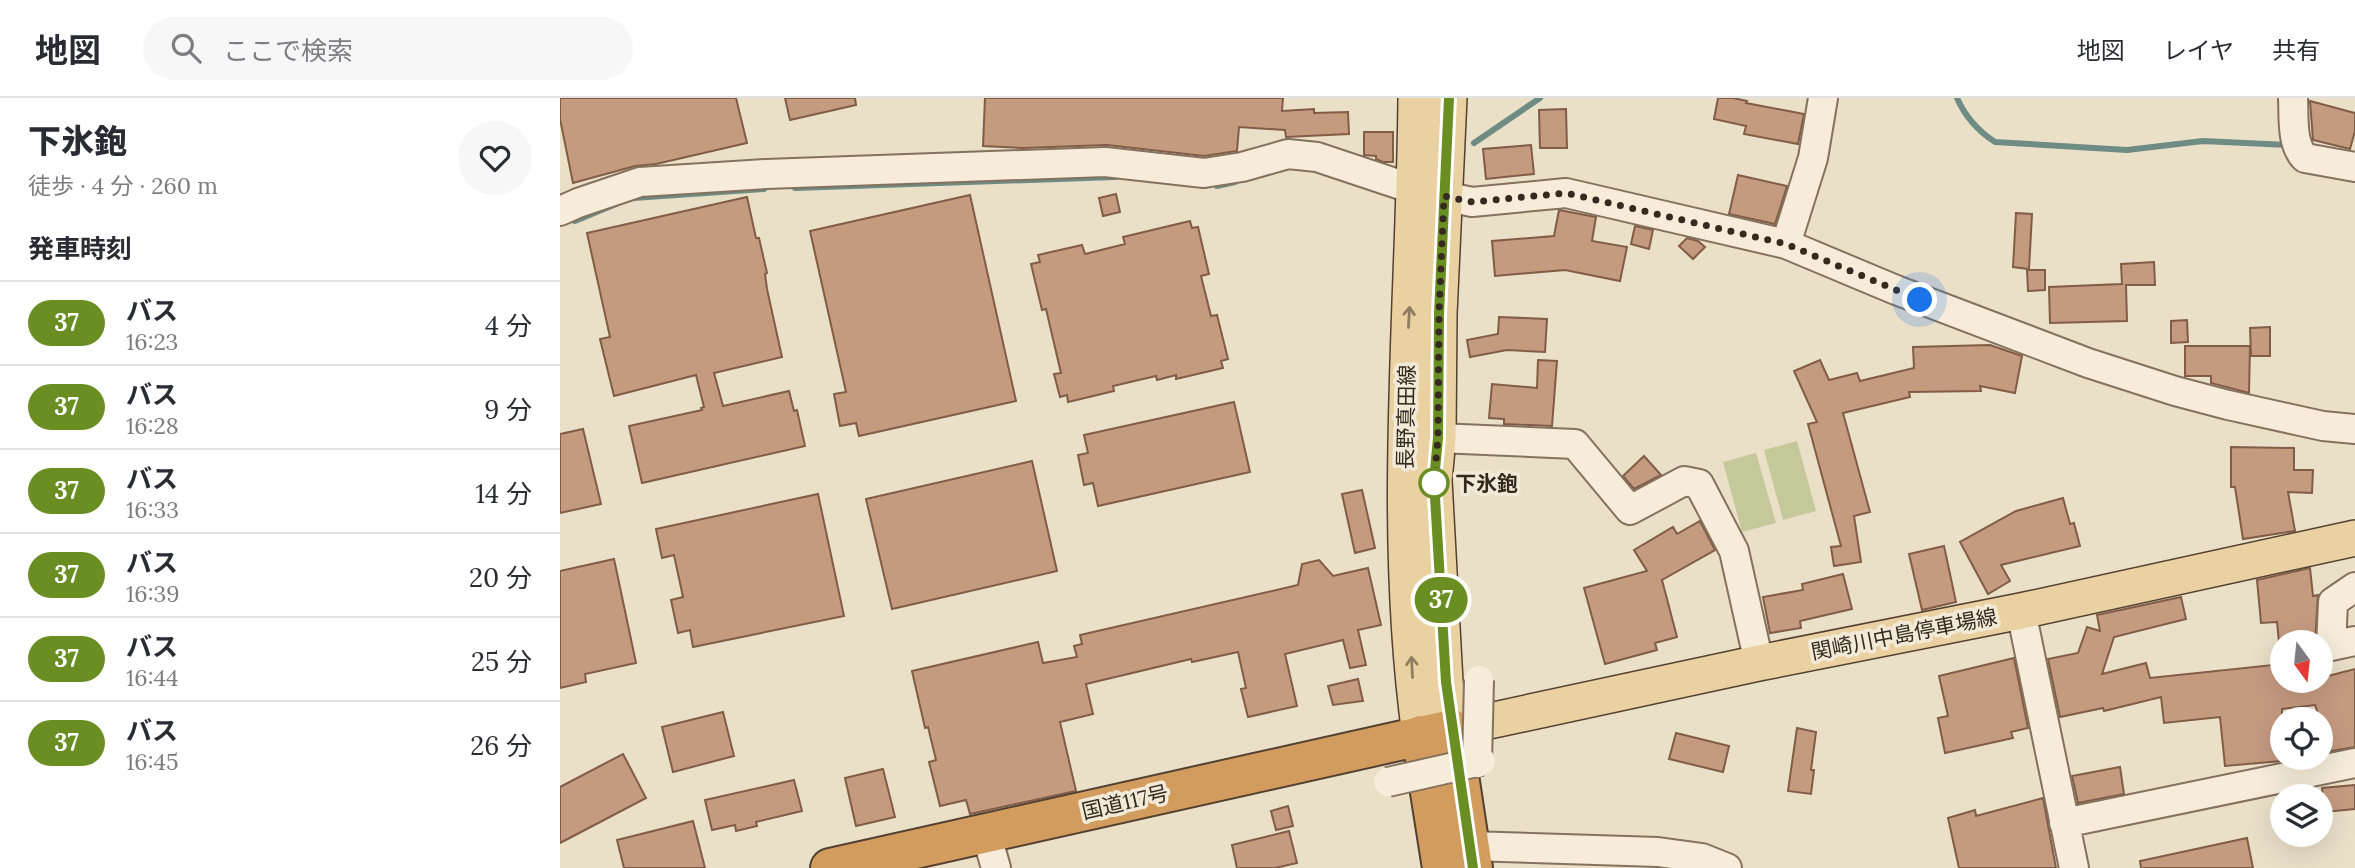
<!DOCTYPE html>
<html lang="ja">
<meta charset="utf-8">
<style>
:root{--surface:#fff;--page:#f7f7f7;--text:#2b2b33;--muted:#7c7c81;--line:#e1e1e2}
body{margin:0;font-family:Lora,"Noto Sans JP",serif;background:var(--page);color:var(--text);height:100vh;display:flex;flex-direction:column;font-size:26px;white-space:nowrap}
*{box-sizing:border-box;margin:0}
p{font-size:23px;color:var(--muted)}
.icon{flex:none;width:38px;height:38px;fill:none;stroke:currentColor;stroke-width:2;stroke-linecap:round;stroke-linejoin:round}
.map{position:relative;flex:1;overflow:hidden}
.sheet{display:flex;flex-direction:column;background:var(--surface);width:560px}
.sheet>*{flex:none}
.badge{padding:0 14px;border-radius:23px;font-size:24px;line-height:46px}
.needle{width:46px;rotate:165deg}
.fabs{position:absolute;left:1710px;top:532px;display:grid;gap:14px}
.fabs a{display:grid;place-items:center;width:63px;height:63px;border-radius:50%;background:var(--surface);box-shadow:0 7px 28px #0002;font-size:35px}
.you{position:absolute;width:35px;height:35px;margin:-18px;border:5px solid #fff;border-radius:50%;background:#1a73e8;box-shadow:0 0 0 10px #1a73e833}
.map>.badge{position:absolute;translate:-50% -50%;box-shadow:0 0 0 4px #fff}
h2{padding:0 28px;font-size:26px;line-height:63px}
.round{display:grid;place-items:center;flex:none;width:74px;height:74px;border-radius:37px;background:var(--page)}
.summary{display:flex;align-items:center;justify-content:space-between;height:119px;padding:0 28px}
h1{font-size:33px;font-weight:800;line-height:52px}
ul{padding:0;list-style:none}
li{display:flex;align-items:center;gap:21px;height:84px;padding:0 28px;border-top:2px solid var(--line)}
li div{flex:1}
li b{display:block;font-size:26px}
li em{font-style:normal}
li .badge{min-width:77px;font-weight:700;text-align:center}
header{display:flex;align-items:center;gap:42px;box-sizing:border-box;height:98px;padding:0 35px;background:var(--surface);border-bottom:2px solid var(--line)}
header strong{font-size:33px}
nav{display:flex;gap:38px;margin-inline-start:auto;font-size:24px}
.search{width:490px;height:63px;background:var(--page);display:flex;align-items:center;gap:18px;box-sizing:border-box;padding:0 24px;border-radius:38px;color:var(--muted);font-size:26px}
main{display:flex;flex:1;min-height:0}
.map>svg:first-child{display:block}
.garden{fill:#c4c89b}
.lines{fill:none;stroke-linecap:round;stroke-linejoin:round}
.stream{stroke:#6f8c84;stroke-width:6}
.building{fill:#c59b80;stroke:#815c46;stroke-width:2}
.minor-casing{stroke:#84715e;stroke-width:32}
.major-casing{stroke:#534031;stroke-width:38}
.highway-casing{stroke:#534031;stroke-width:42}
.minor{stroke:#f6ecd9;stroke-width:28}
.major{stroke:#ead1a2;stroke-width:35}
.highway{stroke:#d29c5f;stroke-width:38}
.minor-bridge-casing{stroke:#84715e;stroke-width:32;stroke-linecap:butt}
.minor-bridge{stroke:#f6ecd9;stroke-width:28}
.oneway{stroke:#907e61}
.line-casing{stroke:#fff;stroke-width:16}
.line{stroke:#6b8e23;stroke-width:10}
.walk{stroke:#362a20;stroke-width:7;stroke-dasharray:0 12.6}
.stop-dot{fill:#fff;stroke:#6b8e23;stroke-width:3.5}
.labels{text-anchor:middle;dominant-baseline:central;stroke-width:7;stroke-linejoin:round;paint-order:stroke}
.street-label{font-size:21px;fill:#362a20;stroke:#f2e9d6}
.stop-label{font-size:21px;font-weight:bold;fill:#362a20;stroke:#f2e9d6;text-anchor:start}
</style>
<header>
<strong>地図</strong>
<div class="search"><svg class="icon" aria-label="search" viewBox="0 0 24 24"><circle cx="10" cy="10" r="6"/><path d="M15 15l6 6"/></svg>ここで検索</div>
<nav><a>地図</a><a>レイヤ</a><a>共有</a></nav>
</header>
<main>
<section class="sheet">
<div class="summary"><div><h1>下氷鉋</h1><p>徒歩 · 4 分 · 260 m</p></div><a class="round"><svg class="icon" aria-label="heart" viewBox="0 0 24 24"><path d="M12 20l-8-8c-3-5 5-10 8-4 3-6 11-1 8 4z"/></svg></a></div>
<h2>発車時刻</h2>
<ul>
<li><span class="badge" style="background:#6b8e23;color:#fff">37</span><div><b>バス</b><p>16:23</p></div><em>4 分</em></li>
<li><span class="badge" style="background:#6b8e23;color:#fff">37</span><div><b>バス</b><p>16:28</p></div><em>9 分</em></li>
<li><span class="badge" style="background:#6b8e23;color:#fff">37</span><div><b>バス</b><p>16:33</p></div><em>14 分</em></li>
<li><span class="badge" style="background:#6b8e23;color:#fff">37</span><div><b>バス</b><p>16:39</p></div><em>20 分</em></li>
<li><span class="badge" style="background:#6b8e23;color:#fff">37</span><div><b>バス</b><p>16:44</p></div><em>25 分</em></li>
<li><span class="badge" style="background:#6b8e23;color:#fff">37</span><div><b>バス</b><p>16:45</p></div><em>26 分</em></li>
</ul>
</section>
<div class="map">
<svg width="1795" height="770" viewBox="0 0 1795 770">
<rect width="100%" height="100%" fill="#eadfc7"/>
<!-- garden -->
<path class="garden" d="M1237,343L1256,413L1223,422L1204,352Z
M1196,355L1216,425L1182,434L1163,364Z"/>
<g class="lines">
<!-- stream -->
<path class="stream" d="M1397,0C1405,18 1418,33 1435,44L1567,52L1643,43L1728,47
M914,45L980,0
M657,88L675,84
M235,90L555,79
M73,100L204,91
M15,123L56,106"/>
</g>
<!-- building -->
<path class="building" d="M0,0H176L187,45L96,66L75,68L13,85L0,21Z
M225,0H295L296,7L230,22Z
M425,0H723L722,13L754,11V15L788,14L789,36L726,39L725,32L679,29L677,53L644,58L547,47L463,50L423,48Z
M1158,0H1173L1187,3L1186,5L1244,16L1238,46L1184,36L1186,28L1154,21Z
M1750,3L1795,15V33L1790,51L1753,42Z
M1006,11L1007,50H980L979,12Z
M804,34H833V64H823L816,61V58L804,57Z
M971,47L974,76L926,81L923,51Z
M1178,77L1227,88L1215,126L1169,116Z
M556,96L560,114L543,118L539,100Z
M410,97L456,303L299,338L296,325L280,328L274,296L286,294L250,133Z
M187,99L196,140H199L207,175L205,176L207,191L222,259L154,275L163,308L229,293L234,313L237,312L245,348L82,385L69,328L142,312L141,310L144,309L136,277L54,298L40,241L50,239L27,135Z
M999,112L1036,119L1032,143L1067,149L1060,183L1005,172L935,178L932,143L994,138Z
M1456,115L1472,116L1469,171L1453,169Z
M630,123L632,130L638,129L649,176L641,178L651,218L657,217L668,261L661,263L663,270L616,281V277L597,282L596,278L553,288L554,293L508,304L507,297L500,299L494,276L501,275L486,211L482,212L471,166L480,164L478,157L522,147L525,156L565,146L563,139Z
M1075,128L1093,132L1089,151L1071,146Z
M1127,140L1138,143L1145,149L1133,161L1119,148Z
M1594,164L1595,187H1566L1567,223L1490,225L1489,189L1562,186L1561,166Z
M1467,172H1485V192L1468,193Z
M939,219L987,221L985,254L947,252L910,259L907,242L938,236Z
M1627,222L1628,244L1611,245V223Z
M1710,229V258H1691L1690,230Z
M1430,247L1462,258L1455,295L1420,288L1421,293L1349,294L1350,299L1283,315L1310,414L1294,418L1301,464L1274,468L1271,449L1281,448L1248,326L1257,324L1234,273L1260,262L1269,282L1297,275L1300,283L1354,270L1353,249Z
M1625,248H1690L1689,295L1651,285V278H1625Z
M978,262L997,263L992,328L944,326V321L929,320L932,286L977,290Z
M674,304L690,374L538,408L533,385L524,387L518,357L528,355L524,337Z
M23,331L41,406L0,415V336Z
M1671,349L1734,350V372H1753L1752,395L1728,394L1735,433L1683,441L1675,389H1671Z
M1084,358L1101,377L1074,391L1063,378Z
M472,363L497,473L332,511L306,401Z
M802,392L815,450L795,455L782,396Z
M258,396L284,518L133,549L130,532L118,535L111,502L123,499L114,457L102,460L96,431Z
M1503,400L1510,426L1514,425L1520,448L1441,467L1450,483L1428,496L1400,444L1456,413Z
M1140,423L1155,452L1102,482L1117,539L1095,545L1097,552L1045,566L1024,490L1087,473L1074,452L1113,429L1117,436Z
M1384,448L1396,504L1362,512L1349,456Z
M54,461L76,565L25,576L26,584L0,590V473Z
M759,462L773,478L808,470L821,527L798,532L806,567L790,570L783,542L725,556L737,608L688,619L681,591L686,590L678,554L632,564L631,561L526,586L533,616L500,624L516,693L410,716L406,702L380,708L369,664L376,662L368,629L365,630L352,573L478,544L483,565L517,559L514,548L522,546L520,537L738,487L742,466Z
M1750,470L1753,498L1758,497L1755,544H1719L1717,524L1701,525L1697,482Z
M1283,476L1292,511L1240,523L1241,530L1210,535L1203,499L1243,492L1242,486Z
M1621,499L1626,521L1554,539L1542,576L1586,565L1590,580L1722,566V583H1760V580L1795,571V649L1760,655V621L1755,607L1722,611V663L1665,668L1660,619L1604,625L1601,599L1544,613L1543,610L1500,619L1488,561L1518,555L1527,529L1540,533L1537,517Z
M1454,560L1468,630L1451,634L1453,640L1385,655L1378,620L1388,618L1379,578Z
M798,581L803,603L773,607L768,588Z
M163,614L174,658L113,674L102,629Z
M1237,630L1256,634L1251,672H1254L1251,696L1228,693Z
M1116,635L1169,648L1163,674L1109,661Z
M63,656L86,700L0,745V689Z
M1560,669L1564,696L1518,705L1512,678Z
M323,671L335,719L296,728L285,680Z
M234,682L242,713L196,724L197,728L176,733L175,727L152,732L145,702Z
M1795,687V711L1765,714L1762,690Z
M1483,700L1496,770H1399L1388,720L1415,712L1416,718Z
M728,708L733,728L716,732L711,713Z
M133,723L145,770H64L57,742Z
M729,733L737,765L715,770H677L672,747Z
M1687,740L1693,770H1581L1580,763Z"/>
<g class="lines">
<defs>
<path id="minor" d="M1733,0C1734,18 1731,46 1745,60L1795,69
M884,98L912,104L1006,95L1226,146L1336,192L1528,265L1615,293L1668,307L1763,328L1795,331
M0,113L18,105L80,84L206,76L545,64L644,75L682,69L728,56L757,59L856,92
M1226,146L1253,60L1263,0
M878,340L1015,346L1070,412L1124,383L1139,386L1174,453L1199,565
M1795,489L1773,504L1771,548L1795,543
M1461,513L1514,770
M1504,725L1795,665
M426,735L436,770
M909,748L1098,754L1142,760L1167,770"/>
<path id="major" d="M856,0C854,212 831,425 860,637
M889,0L879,216L878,340L874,382L885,584L892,631L1199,565L1461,513L1795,440"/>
<path id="highway" d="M861,637L882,770
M270,770L892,631L913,770"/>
</defs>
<!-- minor casing -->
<use href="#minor" class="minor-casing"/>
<!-- major casing -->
<use href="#major" class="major-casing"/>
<!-- highway casing -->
<use href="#highway" class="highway-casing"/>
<!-- minor -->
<use href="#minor" class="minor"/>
<!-- major -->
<use href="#major" class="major"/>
<!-- highway -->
<use href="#highway" class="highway"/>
<defs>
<path id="minor-bridge" d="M917,665L919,582
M828,684L921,663"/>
</defs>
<!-- minor-bridge casing -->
<use href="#minor-bridge" class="minor-bridge-casing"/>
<!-- minor-bridge -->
<use href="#minor-bridge" class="minor-bridge"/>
</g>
<!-- one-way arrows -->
<defs><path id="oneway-shaft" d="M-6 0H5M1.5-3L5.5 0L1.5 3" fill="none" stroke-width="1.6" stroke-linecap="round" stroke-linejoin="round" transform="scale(1.75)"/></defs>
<g class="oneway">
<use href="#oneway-shaft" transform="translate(849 219) rotate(-87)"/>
<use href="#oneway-shaft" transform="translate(852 569) rotate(-93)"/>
</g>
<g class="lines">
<defs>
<path id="line" d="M889,0L879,216L878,340L874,382L886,584L913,770"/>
</defs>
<!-- line casing -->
<use href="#line" class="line-casing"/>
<!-- line -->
<use href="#line" class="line"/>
<!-- walk -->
<path class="walk" d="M874,385L878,340L879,216L884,98L912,104L1006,95L1226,146L1360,202"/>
</g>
<!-- markers -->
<circle class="stop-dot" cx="874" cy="385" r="14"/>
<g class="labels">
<!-- street labels -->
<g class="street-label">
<text transform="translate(846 319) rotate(-89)">長野真田線</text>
<text transform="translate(1344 536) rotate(-11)">関崎川中島停車場線</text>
<text transform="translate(565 704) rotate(-13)">国道117号</text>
</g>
<!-- stop labels -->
<g class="stop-label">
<text x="895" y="385">下氷鉋</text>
</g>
</g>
</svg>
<div class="fabs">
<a><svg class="needle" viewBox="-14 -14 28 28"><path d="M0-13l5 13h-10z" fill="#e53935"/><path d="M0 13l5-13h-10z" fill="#7c7c81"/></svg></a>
<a><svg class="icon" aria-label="locate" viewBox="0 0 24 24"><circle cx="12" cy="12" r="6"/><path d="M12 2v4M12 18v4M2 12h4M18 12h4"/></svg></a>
<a><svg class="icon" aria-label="layers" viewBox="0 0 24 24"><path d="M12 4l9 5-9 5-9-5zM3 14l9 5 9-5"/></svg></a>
</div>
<div class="you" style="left:1360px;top:202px"></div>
<b class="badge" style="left:881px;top:502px;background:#6b8e23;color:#fff">37</b>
</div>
</main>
